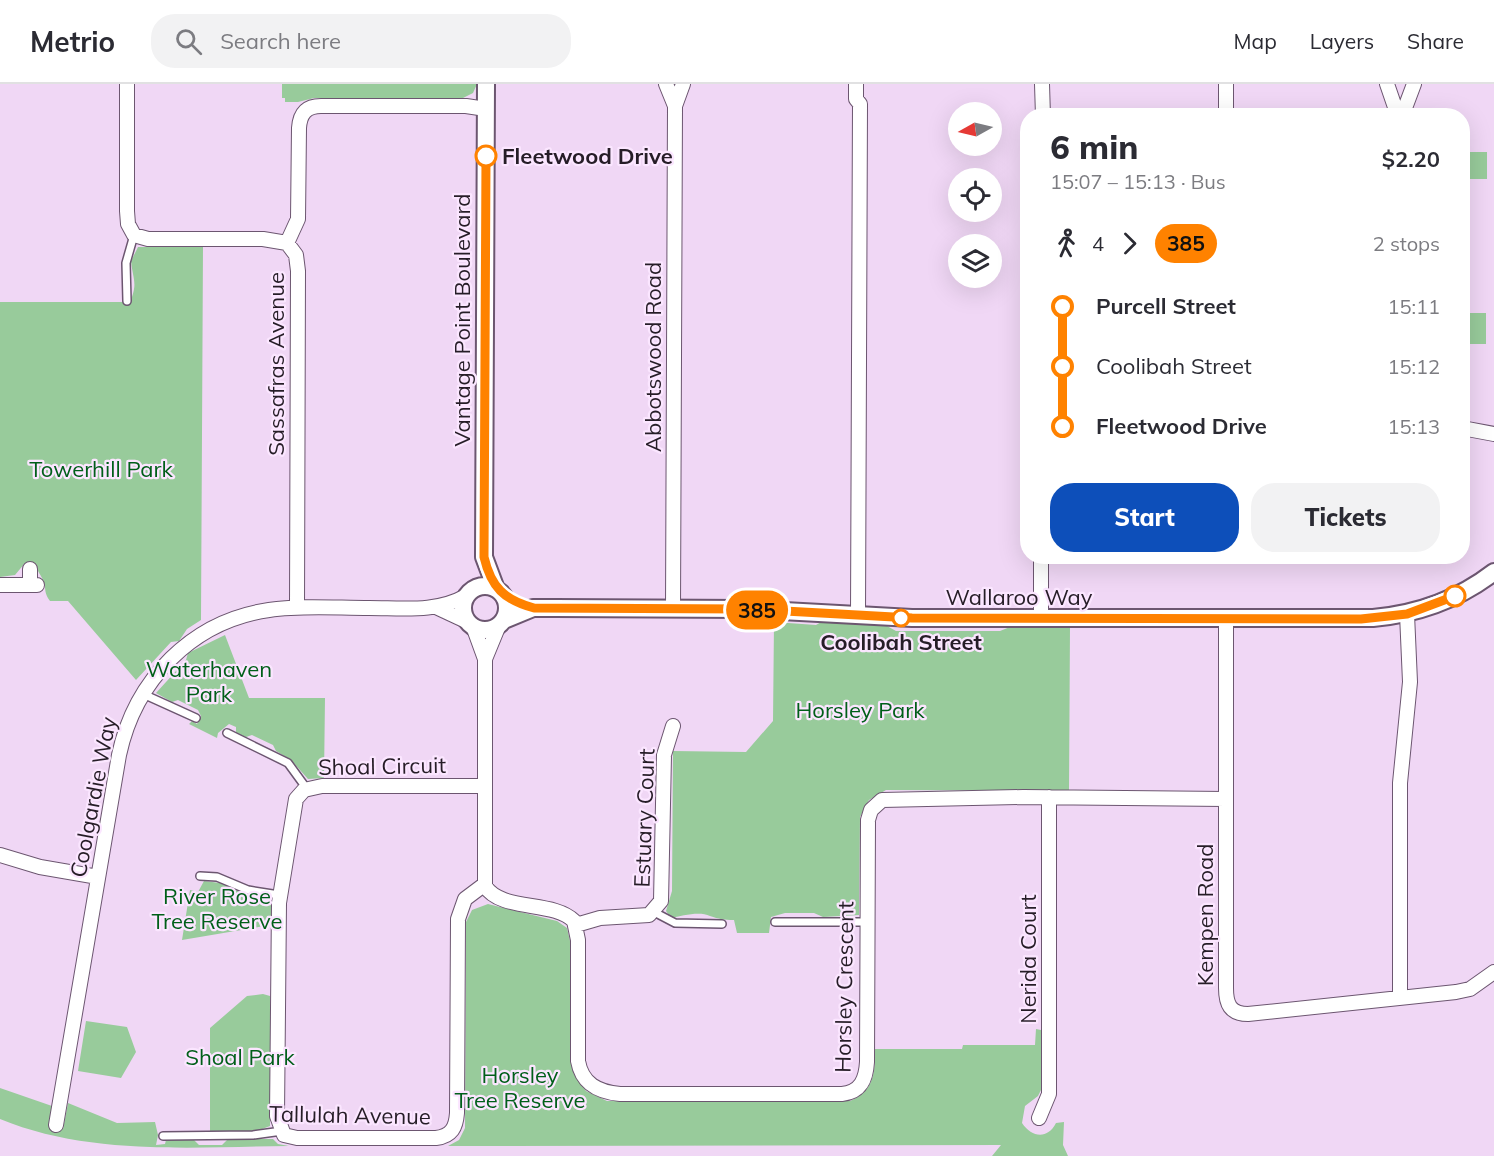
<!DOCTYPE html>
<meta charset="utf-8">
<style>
:root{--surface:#fff;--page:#f2f2f3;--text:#2b2b33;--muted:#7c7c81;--line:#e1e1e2;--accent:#0d4fba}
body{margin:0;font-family:Mulish,sans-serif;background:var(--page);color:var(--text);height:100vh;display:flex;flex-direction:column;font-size:22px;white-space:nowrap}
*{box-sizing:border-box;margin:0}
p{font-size:20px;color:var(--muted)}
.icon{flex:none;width:33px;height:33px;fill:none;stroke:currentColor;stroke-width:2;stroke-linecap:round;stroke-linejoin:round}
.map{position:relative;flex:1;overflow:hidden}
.side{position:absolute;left:1020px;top:24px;width:450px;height:456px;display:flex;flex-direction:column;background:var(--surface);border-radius:24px;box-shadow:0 6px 24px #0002}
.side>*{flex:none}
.badge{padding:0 12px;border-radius:20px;font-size:21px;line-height:39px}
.needle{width:39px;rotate:262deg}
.controls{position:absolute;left:948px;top:18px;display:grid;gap:12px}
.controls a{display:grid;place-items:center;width:54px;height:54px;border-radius:50%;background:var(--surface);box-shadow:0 6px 24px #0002;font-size:30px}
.map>.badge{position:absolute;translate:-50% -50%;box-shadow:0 0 0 3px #fff}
.legs{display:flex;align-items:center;gap:9px;height:66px;padding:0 30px;font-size:20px}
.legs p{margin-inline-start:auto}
.overview{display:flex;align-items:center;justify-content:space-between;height:102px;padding:0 30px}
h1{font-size:33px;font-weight:800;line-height:45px}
.primary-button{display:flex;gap:12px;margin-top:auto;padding:12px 30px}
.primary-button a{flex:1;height:69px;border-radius:24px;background:var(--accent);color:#fff;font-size:24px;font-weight:800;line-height:69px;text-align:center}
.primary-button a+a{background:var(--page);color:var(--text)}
ul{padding:0 30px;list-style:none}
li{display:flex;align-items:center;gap:21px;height:60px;font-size:22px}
li i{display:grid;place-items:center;width:9px;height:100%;margin:0 8px;background:currentColor}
li i::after{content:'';width:15px;height:15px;margin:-8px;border:4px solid;border-radius:50%;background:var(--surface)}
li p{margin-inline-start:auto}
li:first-child i{background:linear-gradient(#0000 50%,currentColor 0)}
li:last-child i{background:linear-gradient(currentColor 50%,#0000 0)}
header{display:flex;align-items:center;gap:36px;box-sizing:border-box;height:84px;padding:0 30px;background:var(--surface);border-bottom:2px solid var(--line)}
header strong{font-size:28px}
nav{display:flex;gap:33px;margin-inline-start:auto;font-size:21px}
.search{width:420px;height:54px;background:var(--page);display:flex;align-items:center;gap:15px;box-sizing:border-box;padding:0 21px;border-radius:24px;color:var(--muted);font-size:22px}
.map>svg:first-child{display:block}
.green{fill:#98cb9b}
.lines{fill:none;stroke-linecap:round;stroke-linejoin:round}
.service-casing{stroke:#6c5670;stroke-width:10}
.minor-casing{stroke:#6c5670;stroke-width:16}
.tertiary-casing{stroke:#6c5670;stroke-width:20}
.service{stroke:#fff;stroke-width:7}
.minor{stroke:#fff;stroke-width:14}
.tertiary{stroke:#fff;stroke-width:16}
.line-1-casing{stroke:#fff;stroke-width:14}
.line-1{stroke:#ff8200;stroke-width:9}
.stop-1-dot{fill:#fff;stroke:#ff8200;stroke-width:3}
.labels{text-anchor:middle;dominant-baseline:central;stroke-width:4.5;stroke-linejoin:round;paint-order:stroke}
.stop-label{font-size:22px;font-weight:bold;fill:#261d27;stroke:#fbe6ff;text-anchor:start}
.street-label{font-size:22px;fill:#261d27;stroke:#fbe6ff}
.park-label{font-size:22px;fill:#005f19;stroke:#fbe6ff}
</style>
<header>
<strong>Metrio</strong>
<div class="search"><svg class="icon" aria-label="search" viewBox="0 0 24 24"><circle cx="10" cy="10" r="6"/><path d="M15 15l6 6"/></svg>Search here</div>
<nav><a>Map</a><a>Layers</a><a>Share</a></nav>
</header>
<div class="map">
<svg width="1494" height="1072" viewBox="0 0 1494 1072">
<rect width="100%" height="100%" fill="#f0d7f5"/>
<!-- green -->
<path class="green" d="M282,0H477L473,9L463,14H314L298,18H285V14H282Z
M1463,68H1487V95H1463Z
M138,163H203L201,536L187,545L179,557L171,558L136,596L68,517H50C44,509 46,506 44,498C41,491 37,487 35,479H25L15,491L0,493V218H130C138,199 133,196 131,177Z
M1463,229H1486V260H1463Z
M823,537L887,542L896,547H1000L1010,543H1070L1069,707L886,706L869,716L860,733L859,831L823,833L814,829H785L771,833L769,849H737L734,836C724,836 719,835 710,832C699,827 682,832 671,834L666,827L672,807L673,667L746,668L773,637L774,538L816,541Z
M225,551L249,614H325L324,694L308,695L291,676L276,667L273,661L252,651L246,653L236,649V643L229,640L218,649L217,654L189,640L192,637L197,640L201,632L198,626L178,616L172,618L156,609L186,576L188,569Z
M204,797L220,799L240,808L271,816V841L182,856L190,806L198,808Z
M488,820L557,837L567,844L570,857L571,980L574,990L586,1007L607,1017L710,1018L725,1014L736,1018L850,1017C874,1007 875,989 875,965H962L963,961H1035L1036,945L1041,946L1042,1004L1038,1012L1025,1022L1022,1039C1032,1054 1048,1055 1056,1039L1064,1038L1063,1061L1068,1072H992L1001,1061L448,1062L459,1056L465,1044L466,838L472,826Z
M263,910L270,912V1042L257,1047H210V944L247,912Z
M86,937L127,943L136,968L121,994L78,987Z
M0,1004L52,1022L49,1043L63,1045L68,1019L117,1039L155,1038L158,1051L156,1061L165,1060L166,1056H194L199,1061H222L228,1055H273L278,1060L289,1062C193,1063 90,1072 0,1035Z"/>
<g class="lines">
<defs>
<path id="service" d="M127,217L126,179L134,151
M143,610L196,634
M227,649L288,679L307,705
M200,792L217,793L248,806L279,811
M654,828L675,839L722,840
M775,838H867
M163,1052L253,1051L282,1047"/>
<path id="minor" d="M127,0V127L128,140L134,151L148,155H263L287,159
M666,0L675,22
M856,0V15L860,20L858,532
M1042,0L1043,32
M1387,0L1398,32
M1226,32V0
M1402,32L1414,0
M1462,344L1494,350
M0,501H37
M30,501V485
M297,523L298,187L296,171L287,159L298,135L299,44C300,30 306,22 321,22H466L486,25
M438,524L468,538
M673,525L675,22L683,0
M1041,535V472
M1226,536V904C1226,920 1230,930 1248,930L1456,908L1470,905L1494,888
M473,542L485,575V802C501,828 553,816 574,837L578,856V977C582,1000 598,1008 620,1010H842C861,1008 866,995 867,978L868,736L871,726L882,716L1023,713L1226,715
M485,575L499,541
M484,702H322L304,706L296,715L279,819L277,1032L284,1051L297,1054H436C452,1052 456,1043 457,1029L458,835L465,815L485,800
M0,771L40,783L98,793
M576,841L600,834L649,831L661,817L664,671L673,642
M1400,914V699L1410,598L1407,530
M1039,1034L1049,1010V713
M56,1041L119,671C135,596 192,537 269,526C301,521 336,524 369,524C402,524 436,529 466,512"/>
<path id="tertiary" d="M486,0L484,473L496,505
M463 524a22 22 0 1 1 44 0a22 22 0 1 1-44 0Z
M504,536L533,524H555L746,525L912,534H1373C1418,530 1459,515 1494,488"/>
</defs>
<!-- service casing -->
<use href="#service" class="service-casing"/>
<!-- minor casing -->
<use href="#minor" class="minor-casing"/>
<!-- tertiary casing -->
<use href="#tertiary" class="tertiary-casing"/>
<!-- service -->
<use href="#service" class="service"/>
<!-- minor -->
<use href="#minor" class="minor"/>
<!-- tertiary -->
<use href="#tertiary" class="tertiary"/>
</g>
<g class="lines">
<defs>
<path id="line-1" d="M486,72L484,473C491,503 504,516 534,524L746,525L912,534L1361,535L1407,530L1455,512"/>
</defs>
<!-- line-1 casing -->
<use href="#line-1" class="line-1-casing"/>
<!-- line-1 -->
<use href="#line-1" class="line-1"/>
</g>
<!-- markers -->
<g class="stop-1-dot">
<circle cx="486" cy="72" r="10"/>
<circle cx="1455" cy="512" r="10"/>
<circle cx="901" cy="534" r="8"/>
</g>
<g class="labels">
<!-- stop labels -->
<g class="stop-label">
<text x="502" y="72">Fleetwood Drive</text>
<text x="901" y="558" text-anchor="middle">Coolibah Street</text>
</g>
<!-- street labels -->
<g class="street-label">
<text transform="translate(462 236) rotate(-90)">Vantage Point Boulevard</text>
<text transform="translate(653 273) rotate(-90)">Abbotswood Road</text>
<text transform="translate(276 280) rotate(-90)">Sassafras Avenue</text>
<text x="1019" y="513">Wallaroo Way</text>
<text transform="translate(382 682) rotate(-1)">Shoal Circuit</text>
<text transform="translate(93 713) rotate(-79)">Coolgardie Way</text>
<text transform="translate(644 734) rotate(-88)">Estuary Court</text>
<text transform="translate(1205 831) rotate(-90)">Kempen Road</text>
<text transform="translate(1028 875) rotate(-90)">Nerida Court</text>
<text transform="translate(844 903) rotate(-89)">Horsley Crescent</text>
<text transform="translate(350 1031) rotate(1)">Tallulah Avenue</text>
</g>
<!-- park labels -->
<g class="park-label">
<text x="101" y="385">Towerhill Park</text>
<text x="209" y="585">Waterhaven<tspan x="209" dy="25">Park</tspan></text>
<text x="860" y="626">Horsley Park</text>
<text x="217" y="812">River Rose<tspan x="217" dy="25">Tree Reserve</tspan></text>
<text x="240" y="973">Shoal Park</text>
<text x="520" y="991">Horsley<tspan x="520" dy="25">Tree Reserve</tspan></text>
</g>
</g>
</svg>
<div class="controls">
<a><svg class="needle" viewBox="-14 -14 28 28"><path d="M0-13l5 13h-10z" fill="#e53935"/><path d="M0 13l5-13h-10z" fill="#7c7c81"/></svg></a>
<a><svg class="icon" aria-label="locate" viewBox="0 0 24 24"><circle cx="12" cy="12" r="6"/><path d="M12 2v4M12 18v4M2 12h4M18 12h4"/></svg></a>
<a><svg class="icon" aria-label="layers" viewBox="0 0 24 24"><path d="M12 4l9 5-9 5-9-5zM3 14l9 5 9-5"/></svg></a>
</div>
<b class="badge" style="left:757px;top:526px;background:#ff8200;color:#111">385</b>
<section class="side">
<div class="overview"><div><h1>6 min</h1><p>15:07 – 15:13 · Bus</p></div><b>$2.20</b></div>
<div class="legs"><svg class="icon" aria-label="walk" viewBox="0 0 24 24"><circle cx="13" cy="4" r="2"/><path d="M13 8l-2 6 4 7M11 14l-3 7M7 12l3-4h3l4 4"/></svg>4<svg class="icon" aria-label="forward" viewBox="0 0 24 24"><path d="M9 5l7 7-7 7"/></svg><b class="badge" style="background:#ff8200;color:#111">385</b><p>2 stops</p></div>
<ul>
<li><i style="color:#ff8200"></i><b>Purcell Street</b><p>15:11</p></li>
<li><i style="color:#ff8200"></i><span>Coolibah Street</span><p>15:12</p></li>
<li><i style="color:#ff8200"></i><b>Fleetwood Drive</b><p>15:13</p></li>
</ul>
<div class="primary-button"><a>Start</a><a>Tickets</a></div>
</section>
</div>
